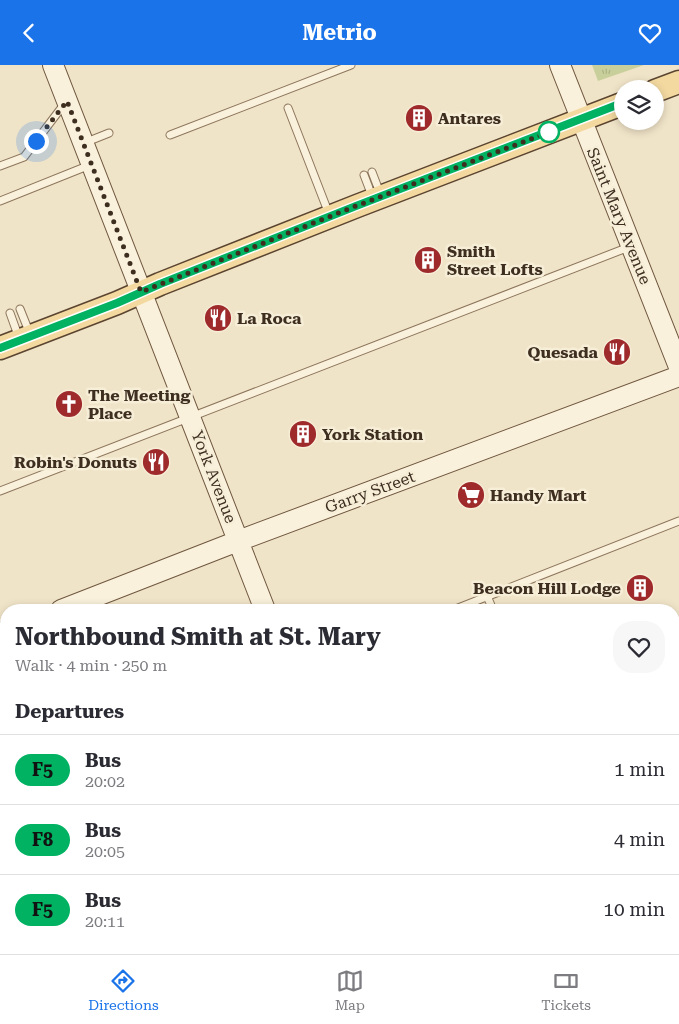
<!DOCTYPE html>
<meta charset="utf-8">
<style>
:root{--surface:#fff;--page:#f7f7f7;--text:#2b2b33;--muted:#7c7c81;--line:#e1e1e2;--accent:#1a73e8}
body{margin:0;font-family:"Roboto Serif",serif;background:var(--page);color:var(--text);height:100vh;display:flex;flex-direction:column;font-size:19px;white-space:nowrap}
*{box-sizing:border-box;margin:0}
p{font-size:16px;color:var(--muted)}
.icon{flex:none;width:28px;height:28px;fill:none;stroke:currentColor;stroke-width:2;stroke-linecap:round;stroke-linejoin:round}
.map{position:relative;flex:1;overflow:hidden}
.panel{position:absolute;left:0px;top:539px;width:680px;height:351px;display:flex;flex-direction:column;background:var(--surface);border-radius:20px 20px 0 0;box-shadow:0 2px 8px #0003}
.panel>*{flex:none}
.badge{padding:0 10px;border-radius:16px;font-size:18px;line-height:32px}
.fabs{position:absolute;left:614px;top:15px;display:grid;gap:10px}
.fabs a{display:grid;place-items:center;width:50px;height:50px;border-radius:50%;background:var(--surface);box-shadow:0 2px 8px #0003;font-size:25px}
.you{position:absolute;width:25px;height:25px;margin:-12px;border:4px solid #fff;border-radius:50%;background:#1a73e8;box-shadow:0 0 0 8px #1a73e833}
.map>.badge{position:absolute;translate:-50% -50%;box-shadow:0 0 0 2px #fff}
h2{padding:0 15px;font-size:19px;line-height:45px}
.round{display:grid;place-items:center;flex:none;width:52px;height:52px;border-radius:20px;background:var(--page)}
.head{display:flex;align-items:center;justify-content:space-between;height:85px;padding:0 15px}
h1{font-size:24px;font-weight:700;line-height:38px}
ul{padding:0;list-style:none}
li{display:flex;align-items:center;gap:15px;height:70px;padding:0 15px;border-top:1px solid var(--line)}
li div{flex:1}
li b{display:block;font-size:19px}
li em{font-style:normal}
li .badge{min-width:55px;font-weight:700;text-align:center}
header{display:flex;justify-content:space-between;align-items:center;height:65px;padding:0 15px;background:var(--accent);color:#fff;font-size:22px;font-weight:700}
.tab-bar{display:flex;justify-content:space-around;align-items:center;height:70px;border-top:1px solid var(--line);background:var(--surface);font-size:14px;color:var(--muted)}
.tab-bar a{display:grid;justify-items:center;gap:2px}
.tab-bar .selected{color:var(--accent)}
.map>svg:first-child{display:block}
.park{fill:url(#park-tufts)}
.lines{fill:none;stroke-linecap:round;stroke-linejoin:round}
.lane-casing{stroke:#8d765c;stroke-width:9}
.secondary-casing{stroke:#6f573f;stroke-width:22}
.primary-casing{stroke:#5b4430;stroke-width:25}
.lane{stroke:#faf1dc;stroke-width:7}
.secondary{stroke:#faf1dc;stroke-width:20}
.primary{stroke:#f3d9a0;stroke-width:22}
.line-casing{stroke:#fff;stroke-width:11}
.line{stroke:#00b262;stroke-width:8}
.walk{stroke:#3d2e20;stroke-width:5;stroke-dasharray:0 9}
.stop-dot{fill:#fff;stroke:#00b262;stroke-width:2.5}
.labels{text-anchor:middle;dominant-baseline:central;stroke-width:5;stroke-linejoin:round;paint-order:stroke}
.poi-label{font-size:16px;font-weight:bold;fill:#3d2e20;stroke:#f7eed8;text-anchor:start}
.street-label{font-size:16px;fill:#3d2e20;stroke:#f7eed8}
</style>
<header><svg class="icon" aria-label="back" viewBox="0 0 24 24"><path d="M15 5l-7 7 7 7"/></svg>Metrio<svg class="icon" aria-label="heart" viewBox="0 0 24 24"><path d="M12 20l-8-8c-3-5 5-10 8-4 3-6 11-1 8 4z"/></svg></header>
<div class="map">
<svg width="679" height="889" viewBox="0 0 679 889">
<defs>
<pattern id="park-tufts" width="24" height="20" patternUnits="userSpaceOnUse" patternTransform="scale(1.25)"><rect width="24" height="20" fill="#c9cf9b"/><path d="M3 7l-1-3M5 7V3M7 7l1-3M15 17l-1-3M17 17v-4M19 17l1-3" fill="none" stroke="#aeb285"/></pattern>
</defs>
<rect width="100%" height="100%" fill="#f0e4c8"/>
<!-- park -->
<path class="park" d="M592,0H644L598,16Z"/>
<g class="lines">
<defs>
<path id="lane" d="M288,43L329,149
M170,70L351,0
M84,78L109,68
M0,101L24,92L65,38
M372,107L380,128
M364,110L372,131
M0,136L90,100
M20,244L30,269
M10,248L19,273
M0,426L629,182
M487,531L493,545
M453,545L679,456
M0,719L6,717
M674,749L679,747
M0,770L6,787
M90,884L92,889
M323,889L336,884"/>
<path id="secondary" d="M53,0L265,545
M560,0L679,302
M61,545L238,476L679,311
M0,569L6,566
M674,603L679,601
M0,865L6,863
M397,884L399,889"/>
<path id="primary" d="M655,26L679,17
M0,283L117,238L160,219L357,141L622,39"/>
</defs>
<!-- lane casing -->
<use href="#lane" class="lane-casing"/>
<!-- secondary casing -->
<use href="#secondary" class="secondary-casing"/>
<!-- primary casing -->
<use href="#primary" class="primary-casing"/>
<!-- lane -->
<use href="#lane" class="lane"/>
<!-- secondary -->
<use href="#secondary" class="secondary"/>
<!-- primary -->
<use href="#primary" class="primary"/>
</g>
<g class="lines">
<defs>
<path id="line" d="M0,283L117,238L160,219L356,141L622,38"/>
</defs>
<!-- line casing -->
<use href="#line" class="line-casing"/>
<!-- line -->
<use href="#line" class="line"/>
<!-- walk -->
<path class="walk" d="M36,76L67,36L141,227L356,141L549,67"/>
</g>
<!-- icons -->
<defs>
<symbol id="building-disc" viewBox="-11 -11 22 22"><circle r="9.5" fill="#9e2a2b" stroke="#f7eed8"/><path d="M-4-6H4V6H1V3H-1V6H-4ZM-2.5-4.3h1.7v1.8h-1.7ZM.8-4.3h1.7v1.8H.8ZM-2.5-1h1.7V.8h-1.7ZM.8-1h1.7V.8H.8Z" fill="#fff"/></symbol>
<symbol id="restaurant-disc" viewBox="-11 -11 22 22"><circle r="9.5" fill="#9e2a2b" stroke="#f7eed8"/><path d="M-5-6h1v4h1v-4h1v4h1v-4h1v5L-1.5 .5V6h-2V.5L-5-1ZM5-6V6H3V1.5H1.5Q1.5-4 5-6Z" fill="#fff"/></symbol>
<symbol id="church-disc" viewBox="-11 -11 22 22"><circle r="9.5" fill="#9e2a2b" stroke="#f7eed8"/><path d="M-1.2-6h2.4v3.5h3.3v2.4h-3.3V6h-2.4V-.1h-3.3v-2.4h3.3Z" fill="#fff"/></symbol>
<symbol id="supermarket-disc" viewBox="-11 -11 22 22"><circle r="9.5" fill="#9e2a2b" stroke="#f7eed8"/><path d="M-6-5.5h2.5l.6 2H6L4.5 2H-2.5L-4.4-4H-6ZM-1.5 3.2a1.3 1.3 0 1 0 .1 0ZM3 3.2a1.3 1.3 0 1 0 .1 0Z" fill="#fff"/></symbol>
</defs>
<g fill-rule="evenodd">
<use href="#building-disc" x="403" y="37" width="32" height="32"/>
<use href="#building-disc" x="412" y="179" width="32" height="32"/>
<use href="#restaurant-disc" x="202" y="237" width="32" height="32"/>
<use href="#restaurant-disc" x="601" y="271" width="32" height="32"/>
<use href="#church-disc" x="53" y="323" width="32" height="32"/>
<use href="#building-disc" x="287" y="353" width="32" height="32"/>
<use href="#restaurant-disc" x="140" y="381" width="32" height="32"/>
<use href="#supermarket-disc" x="455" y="414" width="32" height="32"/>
<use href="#building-disc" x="624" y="507" width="32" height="32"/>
</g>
<!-- markers -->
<circle class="stop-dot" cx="549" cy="67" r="10"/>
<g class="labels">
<!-- poi labels -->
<g class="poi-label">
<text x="438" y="53">Antares</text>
<text x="447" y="186">Smith<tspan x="447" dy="18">Street Lofts</tspan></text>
<text x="237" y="253">La Roca</text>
<text x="598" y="287" text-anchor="end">Quesada</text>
<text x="88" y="330">The Meeting<tspan x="88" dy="18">Place</tspan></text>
<text x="322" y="369">York Station</text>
<text x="137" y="397" text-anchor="end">Robin's Donuts</text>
<text x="490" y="430">Handy Mart</text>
<text x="621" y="523" text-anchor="end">Beacon Hill Lodge</text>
</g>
<!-- street labels -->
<g class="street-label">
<text transform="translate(619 151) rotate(68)">Saint Mary Avenue</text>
<text transform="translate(214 412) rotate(69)">York Avenue</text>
<text transform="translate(370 427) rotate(-20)">Garry Street</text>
</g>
</g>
</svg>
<div class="fabs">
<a><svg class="icon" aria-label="layers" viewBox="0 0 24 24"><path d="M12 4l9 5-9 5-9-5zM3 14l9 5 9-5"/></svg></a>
</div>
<div class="you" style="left:36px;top:76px"></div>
<section class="panel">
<div class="head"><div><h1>Northbound Smith at St. Mary</h1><p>Walk · 4 min · 250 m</p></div><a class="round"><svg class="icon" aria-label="heart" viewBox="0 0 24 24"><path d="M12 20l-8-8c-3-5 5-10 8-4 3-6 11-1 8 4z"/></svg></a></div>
<h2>Departures</h2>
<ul>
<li><span class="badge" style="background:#00b262;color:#111">F5</span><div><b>Bus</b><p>20:02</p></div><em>1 min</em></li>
<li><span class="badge" style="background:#00b262;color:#111">F8</span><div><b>Bus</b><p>20:05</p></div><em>4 min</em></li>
<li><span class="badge" style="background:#00b262;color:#111">F5</span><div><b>Bus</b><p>20:11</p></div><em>10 min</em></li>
</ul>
</section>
</div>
<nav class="tab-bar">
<a class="selected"><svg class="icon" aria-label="directions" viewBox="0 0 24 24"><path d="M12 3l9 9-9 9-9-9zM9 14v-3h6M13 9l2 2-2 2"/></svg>Directions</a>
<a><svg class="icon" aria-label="map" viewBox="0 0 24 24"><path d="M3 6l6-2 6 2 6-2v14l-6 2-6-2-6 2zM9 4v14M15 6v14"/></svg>Map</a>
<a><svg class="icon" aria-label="tickets" viewBox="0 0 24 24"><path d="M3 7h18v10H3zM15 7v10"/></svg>Tickets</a>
</nav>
